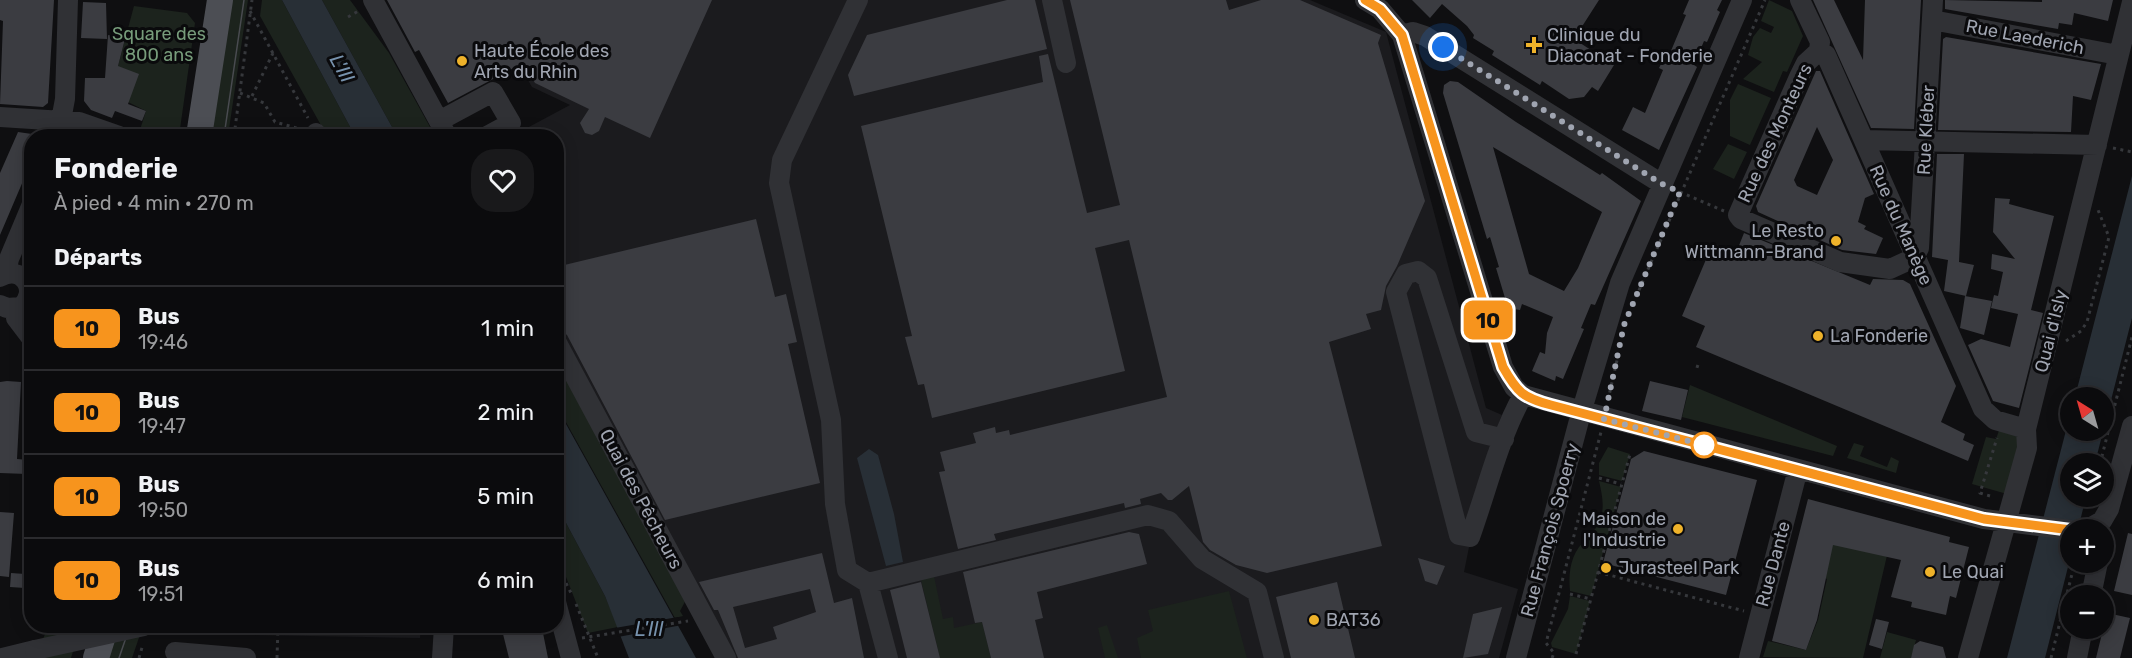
<!DOCTYPE html>
<html lang="fr">
<meta charset="utf-8">
<style>
:root{--surface:#0b0b0d;--page:#19191b;--text:#f1f3f6;--muted:#9a9b9d;--line:#2b2b2e}
body{margin:0;font-family:Rubik,sans-serif;background:var(--page);color:var(--text);height:100vh;display:flex;flex-direction:column;font-size:22px;white-space:nowrap}
*{box-sizing:border-box;margin:0}
p{font-size:20px;color:var(--muted)}
.icon{flex:none;width:33px;height:33px;fill:none;stroke:currentColor;stroke-width:2;stroke-linecap:round;stroke-linejoin:round}
.map{position:relative;flex:1;overflow:hidden}
.side{position:absolute;left:24px;top:129px;width:540px;height:504px;display:flex;flex-direction:column;background:var(--surface);border-radius:24px;box-shadow:0 3px 15px #0003,0 0 0 2px var(--line)}
.side>*{flex:none}
.badge{padding:0 12px;border-radius:9px;font-size:21px;line-height:39px}
.needle{width:39px;rotate:323deg}
.tools{position:absolute;left:2060px;top:387px;display:grid;gap:12px}
.tools a{display:grid;place-items:center;width:54px;height:54px;border-radius:50%;background:var(--surface);box-shadow:0 3px 15px #0003,0 0 0 2px var(--line);font-size:30px}
.you{position:absolute;width:30px;height:30px;margin:-15px;border:4px solid #fff;border-radius:50%;background:#1a73e8;box-shadow:0 0 0 9px #1a73e833}
.map>.badge{position:absolute;translate:-50% -50%;box-shadow:0 0 0 3px #fff}
h2{padding:0 30px;font-size:22px;line-height:54px}
.round{display:grid;place-items:center;flex:none;width:63px;height:63px;border-radius:24px;background:var(--page)}
.overview{display:flex;align-items:center;justify-content:space-between;height:102px;padding:0 30px}
h1{font-size:28px;font-weight:700;line-height:45px}
ul{padding:0;list-style:none}
li{display:flex;align-items:center;gap:18px;height:84px;padding:0 30px;border-top:2px solid var(--line)}
li div{flex:1}
li b{display:block;font-size:22px}
li em{font-style:normal}
li .badge{min-width:66px;font-weight:700;text-align:center}
.map>svg:first-child{display:block}
.built{fill:#1b1b1e}
.green{fill:#1c231d}
.water{fill:#282f36}
.pier{fill:#0f0f11}
.building{fill:#3b3c41;fill-rule:evenodd}
.lines{fill:none;stroke-linecap:round;stroke-linejoin:round}
.path{stroke:#36383c;stroke-width:3;stroke-dasharray:3 4.5;stroke-linecap:butt}
.minor{stroke:#303135;stroke-width:20}
.major{stroke:#4c4e54;stroke-width:26}
.tram{stroke:#494b50;stroke-width:1.5}
.minor-bridge{stroke:#303135;stroke-width:20}
.line-casing{stroke:#fff;stroke-width:14}
.line{stroke:#f7941d;stroke-width:9}
.walk{stroke:#a0a5b1;stroke-width:6;stroke-dasharray:0 10.8}
.poi-dot{fill:#eeb22a;stroke:#0a0a0c;stroke-width:2}
.stop-dot{fill:#fff;stroke:#f7941d;stroke-width:3}
.labels{text-anchor:middle;dominant-baseline:central;stroke-width:6;stroke-linejoin:round;paint-order:stroke}
.park-label{font-size:18px;fill:#779c7b;stroke:#0a0a0c}
.poi-label{font-size:18px;fill:#a0a5b1;stroke:#0a0a0c;text-anchor:start}
.street-label{font-size:18px;fill:#a0a5b1;stroke:#0a0a0c}
.water-label{font-size:20px;font-style:italic;fill:#7792ad;stroke:#0a0a0c}
</style>
<div class="map">
<svg width="2132" height="658" viewBox="0 0 2132 658">
<rect width="100%" height="100%" fill="#0f0f11"/>
<!-- built -->
<path class="built" d="M481,0H1310L1386,32L1486,408L1502,415L1489,448L1464,572L1518,589L1499,658H726L557,357L556,136H512L570,105L532,87Z
M157,626H421L420,638L154,633Z"/>
<!-- green -->
<path class="green" d="M230,0H248L228,136H211Z
M262,0H282L355,136H327L260,16Z
M322,0H350L389,53L435,136H397Z
M1769,0L1792,11L1803,36L1787,72L1783,71L1774,92L1743,79L1762,62L1748,55L1753,37L1760,28L1771,33L1774,27L1761,21Z
M134,6L187,13L195,23L179,136H138L146,111L128,102L118,66Z
M1738,84L1771,98L1750,145L1730,136V100Z
M1728,144L1747,152L1734,179L1713,169Z
M556,357L688,596L680,611L683,616L675,618L557,406Z
M1690,385L1837,446L1833,456L1682,417Z
M2002,422L2026,429L2014,496L1972,484L1986,437L1996,439Z
M1854,443L1864,446L1860,456L1887,467L1891,457L1899,461L1896,473L1847,458Z
M1608,447L1630,454L1622,481L1599,475V463Z
M1599,481L1621,487L1607,538L1591,534C1606,518 1604,502 1599,481Z
M557,506L605,596L618,627L588,633L557,554Z
M1587,539L1605,545L1591,596L1570,591C1568,572 1571,551 1587,539Z
M1821,542L1889,547L1863,658L1763,657L1768,641L1806,650L1818,620L1827,579L1825,578Z
M934,576L943,619L953,617L954,628L982,622L991,658H940L921,580Z
M1229,591L1247,658H1141L1137,638L1153,631L1148,610Z
M1570,596L1590,601L1576,654L1552,647L1551,643L1568,609Z
M1107,625L1118,658H1105L1098,628Z
M48,626H81L71,658H36Z
M114,626H143L132,658H105Z
M1887,632L1916,640L1911,658H1880Z"/>
<!-- water -->
<path class="water" d="M282,0H322L397,136H355Z
M2132,176V318L2095,463L2070,464V496L2086,497L2078,529L2070,530V559L2045,658H2007L2070,415V430H2103V398L2075,397Z
M556,406L696,658H629L605,596L557,506Z
M869,449L878,455L894,514L903,562L886,566L857,458Z"/>
<!-- pier -->
<path class="pier" d="M678,617L682,625L618,637L615,628Z"/>
<!-- building -->
<path class="building" d="M0,0H54L48,103L43,107L0,104L3,21L0,20Z
M387,0H712L650,138L605,117L599,131L592,135L585,133L580,123L589,109L535,83L523,63L448,103L419,50L415,52Z
M1007,0H1035L1047,49L854,96L848,75L867,35Z
M1070,0H1226L1229,10L1261,0H1300L1381,35L1378,43L1425,201L1397,266L1386,286L1381,310L1366,314L1371,329L1329,342L1382,546L1267,573L1236,565L1210,550L1203,542L1189,486L1172,500H1168L1161,493L1140,499L1141,504L1125,508L1124,503L994,534L996,540L958,549L939,472L945,471L940,452L976,443L973,433L995,427L996,433L1009,430L1010,435L1167,397L1129,240L1095,248L1125,371L932,418L924,384L918,385L905,337L912,336L861,126L1043,82L1039,56L1048,54L1087,213L1120,205Z
M1412,0H1599L1574,39L1614,65L1598,91L1592,87L1584,97L1569,99L1542,81L1540,85L1492,55L1494,51L1473,38L1474,35L1467,26L1442,4L1430,18Z
M1689,0H1722L1717,10L1720,12L1707,42L1704,41L1694,65L1697,67L1659,150L1622,130L1633,107L1645,113L1663,70L1659,68L1665,56L1668,58L1686,15L1683,14Z
M1813,0H1834L1863,60L1865,0H1921L1914,129L1871,128Z
M1945,0L2042,2V0H2113L2108,21L2074,13L2072,25L2059,23L2058,29L1945,9Z
M83,2L106,3L107,39L81,38Z
M108,35L125,39L118,66L139,74L128,104L146,111L142,121L115,111L112,118L91,110L84,101L85,78H105Z
M1946,37L2101,64L2091,100L2073,96L2071,132L1938,130L1943,39Z
M1816,71H1820L1874,194L1865,198L1858,222L1866,226L1864,229L1883,238L1876,254L1842,250L1758,212L1756,206ZM1817,127L1833,160L1817,195L1797,186L1794,180Z
M1450,81L1458,82L1516,122L1600,175L1602,173L1641,201L1595,305L1591,304L1581,328L1584,329L1563,379L1556,376L1555,381L1532,371L1540,352L1545,354L1547,333L1553,317L1522,304L1520,310L1508,308L1496,268L1499,267L1490,237L1487,239L1443,93L1444,85ZM1493,147L1602,212L1578,268L1564,291L1529,274Z
M18,132L32,134V160L0,235V173Z
M1937,154H1964L1959,262L1974,265L1966,296L1944,291L1948,260L1932,257Z
M1995,198L2010,199L2009,204L2054,216L2031,310L2043,313L2019,408L1993,401L1968,345L1981,339L2010,347L2018,314L1991,308L1994,295L1998,296L2003,272L1991,269L1992,254L2015,259L1993,232Z
M756,219L775,297L786,294L797,342L788,344L820,483L665,520L567,335L556,326V267Z
M1744,233L1870,285L1873,279L1903,280L1910,284L1956,386L1941,422L1965,434L1963,440L1974,445L1968,461L1696,347L1705,326L1682,316L1713,243L1736,253Z
M1965,296L1992,301L1984,335L1960,328Z
M7,381L21,382L17,459L28,460L27,474L0,473V382Z
M1650,381L1688,390L1681,420L1642,411Z
M1644,451L1757,480L1726,595L1603,563L1631,459Z
M1808,499L1950,537L1949,542L1969,547L1956,598L1950,596L1946,615L1911,607L1912,602L1891,597L1901,560L1833,545L1817,620L1806,650L1772,641Z
M0,512L14,513L9,577L0,576Z
M1129,532L1139,534L1147,564L1037,592L1043,618L1035,620L1044,658H991L982,622L975,623L963,572Z
M2128,533L2132,534V595L2114,591Z
M822,553L834,603L852,598L864,658H738L718,610H714L699,582ZM810,589L816,612L773,627L777,639L745,648L733,607Z
M1418,558L1445,566L1437,585L1425,581Z
M11,573L25,574V588L10,587Z
M921,582L940,658H907L890,590Z
M1337,582L1355,658H1291L1276,597Z
M1502,607L1488,654L1463,658L1473,614Z
M2107,613L2130,618L2120,658H2096Z
M1876,619L1889,622L1882,649L1869,645Z
M501,626L542,628L548,658H509Z
M1920,641L1943,647L1946,658H1911L1914,645Z"/>
<g class="lines">
<!-- path -->
<path class="path" d="M250,11L308,118
M348,17L360,10
M240,93L264,103L275,122L300,129
M252,96L273,53
M234,136L252,0
M2113,148L2132,152
M1680,192L1724,211
M1633,304L1765,0
M2066,341L2081,331L2087,322L2109,237L2098,210
M1696,366L1699,367
M1608,400L1618,356
M2100,464L2132,337
M1599,478L1621,484
M1990,496L1980,493L1997,438
M2089,507L2092,496
M1589,537L1606,541
M556,563L571,593
M1598,572L1744,611
M1570,594L1591,599
M576,604L598,658
M582,638L688,621
M1576,654L1630,454
M139,658L143,644
M277,658L278,626
M1552,658L1554,653L1546,643L1601,432
M2051,658L2075,562"/>
<!-- minor -->
<path class="minor" d="M373,0L447,136
M858,0L782,160L779,183L831,420L835,504L847,570L868,583L888,658
M1052,0L1066,63
M1365,0L1380,9L1402,35L1503,367L1514,387L1523,395L1984,519L2070,530
M1800,0L1820,42L1819,51
M1932,20L2118,55
M1402,35L1413,32L1425,36L1662,184
M1819,51L1826,55L1983,409L1995,420L2026,429
M1819,51L1806,63L1799,77L1738,215L1741,219L1840,262L1890,269L1914,258
M0,117L79,122L119,136
M439,121L493,92L511,123L487,136
M316,133L318,136
M58,136L65,99L68,0
M1864,140L2097,145
M1914,258L1919,248L1933,0
M6,273L9,259L32,204
M0,277C22,264 40,291 21,307L7,308L0,305
M15,309L16,318L32,339
M556,341L726,658
M1504,439L1476,432L1427,278L1418,271L1406,274L1396,292L1459,535L1470,537C1487,490 1499,438 1523,395
M2086,530L2102,521L2109,509L2132,426
M868,583L1148,515L1169,521L1202,559L1257,592L1274,658
M2091,596L2098,562
M556,602L571,658
M175,652L246,658
M2,658L35,650
M442,658L444,626
M1516,658L1581,413L1620,283L1742,0
M1749,658L1798,469
M1968,658L2027,448L2026,429L2132,2
M2077,658L2083,628"/>
<!-- major -->
<path class="major" d="M199,136L220,0
M96,658L106,626"/>
<!-- tram -->
<path class="tram" d="M224,136L244,0
M119,658L130,626"/>
<!-- minor-bridge -->
<path class="minor-bridge" d="M35,650L144,626"/>
</g>
<g class="lines">
<defs>
<path id="line" d="M1365,0L1380,9L1402,35L1503,367C1517,392 1523,398 1551,405L1984,519L2071,530"/>
</defs>
<!-- line casing -->
<use href="#line" class="line-casing"/>
<!-- line -->
<use href="#line" class="line"/>
<!-- walk -->
<path class="walk" d="M1443,47L1662,184L1680,192L1624,325L1604,419L1704,445"/>
</g>
<!-- markers -->
<g class="poi-dot">
<path d="M1531 36h6v6h6v6h-6v6h-6v-6h-6v-6h6z"/>
<circle cx="462" cy="61" r="6"/>
<circle cx="1836" cy="241" r="6"/>
<circle cx="1818" cy="336" r="6"/>
<circle cx="1678" cy="529" r="6"/>
<circle cx="1606" cy="568" r="6"/>
<circle cx="1930" cy="572" r="6"/>
<circle cx="1314" cy="620" r="6"/>
</g>
<circle class="stop-dot" cx="1704" cy="445" r="12"/>
<g class="labels">
<!-- park labels -->
<g class="park-label">
<text x="159" y="34">Square des<tspan x="159" dy="21">800 ans</tspan></text>
</g>
<!-- poi labels -->
<g class="poi-label">
<text x="1547" y="35">Clinique du<tspan x="1547" dy="21">Diaconat - Fonderie</tspan></text>
<text x="474" y="51">Haute École des<tspan x="474" dy="21">Arts du Rhin</tspan></text>
<text x="1824" y="231" text-anchor="end">Le Resto<tspan x="1824" dy="21">Wittmann-Brand</tspan></text>
<text x="1830" y="336">La Fonderie</text>
<text x="1666" y="519" text-anchor="end">Maison de<tspan x="1666" dy="21">l'Industrie</tspan></text>
<text x="1618" y="568">Jurasteel Park</text>
<text x="1942" y="572">Le Quai</text>
<text x="1326" y="620">BAT36</text>
</g>
<!-- street labels -->
<g class="street-label">
<text transform="translate(2025 37) rotate(11)">Rue Laederich</text>
<text transform="translate(1926 130) rotate(-87)">Rue Kléber</text>
<text transform="translate(1775 133) rotate(-65)">Rue des Monteurs</text>
<text transform="translate(1901 225) rotate(66)">Rue du Manège</text>
<text transform="translate(2051 331) rotate(-76)">Quai d'Isly</text>
<text transform="translate(641 499) rotate(62)">Quai des Pêcheurs</text>
<text transform="translate(1550 530) rotate(-75)">Rue François Spoerry</text>
<text transform="translate(1773 564) rotate(-75)">Rue Dante</text>
</g>
<!-- water labels -->
<g class="water-label">
<text transform="translate(342 68) rotate(61)">L'Ill</text>
<text x="649" y="629">L'Ill</text>
</g>
</g>
</svg>
<div class="tools">
<a><svg class="needle" viewBox="-14 -14 28 28"><path d="M0-13l5 13h-10z" fill="#e53935"/><path d="M0 13l5-13h-10z" fill="#9a9b9d"/></svg></a>
<a><svg class="icon" aria-label="layers" viewBox="0 0 24 24"><path d="M12 4l9 5-9 5-9-5zM3 14l9 5 9-5"/></svg></a>
<a>+</a>
<a>−</a>
</div>
<div class="you" style="left:1443px;top:47px"></div>
<b class="badge" style="left:1488px;top:320px;background:#f7941d;color:#111">10</b>
<section class="side">
<div class="overview"><div><h1>Fonderie</h1><p>À pied · 4 min · 270 m</p></div><a class="round"><svg class="icon" aria-label="heart" viewBox="0 0 24 24"><path d="M12 20l-8-8c-3-5 5-10 8-4 3-6 11-1 8 4z"/></svg></a></div>
<h2>Départs</h2>
<ul>
<li><span class="badge" style="background:#f7941d;color:#111">10</span><div><b>Bus</b><p>19:46</p></div><em>1 min</em></li>
<li><span class="badge" style="background:#f7941d;color:#111">10</span><div><b>Bus</b><p>19:47</p></div><em>2 min</em></li>
<li><span class="badge" style="background:#f7941d;color:#111">10</span><div><b>Bus</b><p>19:50</p></div><em>5 min</em></li>
<li><span class="badge" style="background:#f7941d;color:#111">10</span><div><b>Bus</b><p>19:51</p></div><em>6 min</em></li>
</ul>
</section>
</div>
